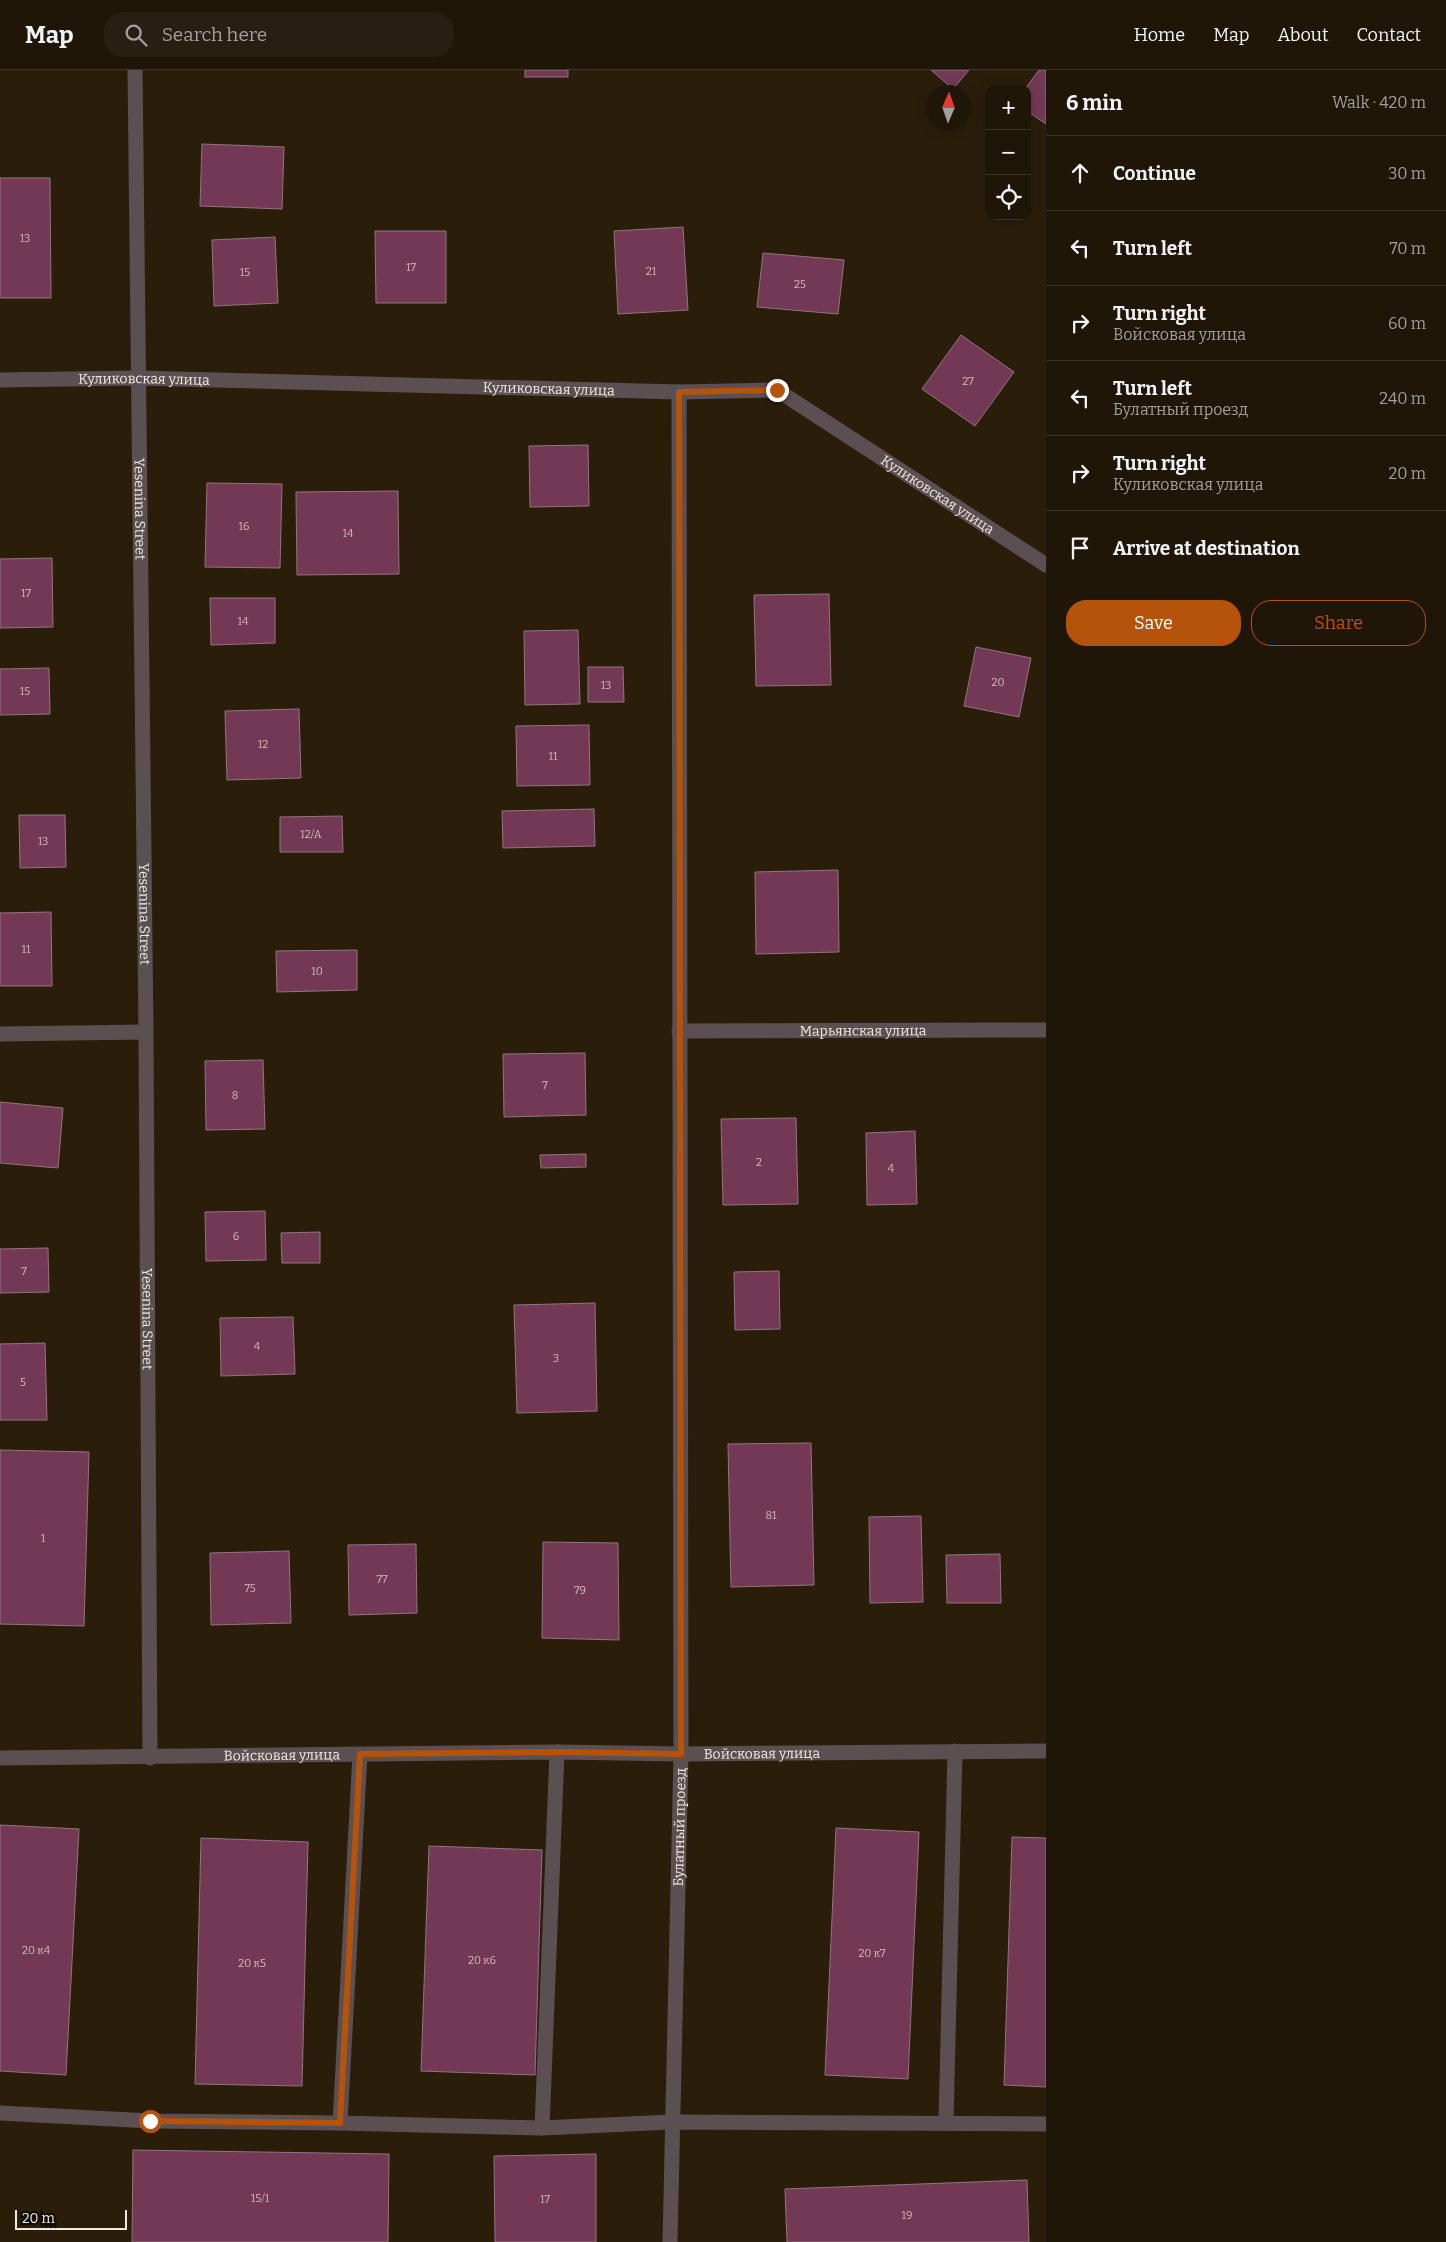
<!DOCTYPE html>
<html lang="en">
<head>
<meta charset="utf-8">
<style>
	:root { --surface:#201608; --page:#281f12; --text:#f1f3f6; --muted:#a29f9c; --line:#3d3529; --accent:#b45309 }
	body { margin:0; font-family:Bitter,serif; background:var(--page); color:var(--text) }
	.controls { position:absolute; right:15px; top:15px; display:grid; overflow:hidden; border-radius:10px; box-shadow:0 2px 12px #0003 }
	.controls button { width:45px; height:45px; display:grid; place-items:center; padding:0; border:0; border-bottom:1px solid var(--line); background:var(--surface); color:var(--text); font:25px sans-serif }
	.compass { position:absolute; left:926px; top:15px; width:45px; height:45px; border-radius:50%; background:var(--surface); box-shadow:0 2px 12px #0003; rotate:2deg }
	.scale { position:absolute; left:15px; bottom:12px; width:112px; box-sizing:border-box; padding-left:5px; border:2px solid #f1e9de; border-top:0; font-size:14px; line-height:18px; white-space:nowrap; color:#f1e9de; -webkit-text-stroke:4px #0e0903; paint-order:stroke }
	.stop { position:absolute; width:15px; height:15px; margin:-11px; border:4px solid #b45309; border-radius:50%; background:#fff }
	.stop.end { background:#b45309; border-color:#fff; box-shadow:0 1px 5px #0008 }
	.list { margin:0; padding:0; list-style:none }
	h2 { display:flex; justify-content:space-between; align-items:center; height:65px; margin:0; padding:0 20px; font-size:21px }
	h2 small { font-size:16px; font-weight:400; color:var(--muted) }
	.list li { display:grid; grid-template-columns:32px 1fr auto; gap:15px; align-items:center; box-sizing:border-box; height:75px; padding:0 20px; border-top:1px solid var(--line) }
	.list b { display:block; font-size:19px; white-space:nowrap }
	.list p { margin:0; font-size:16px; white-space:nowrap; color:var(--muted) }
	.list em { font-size:16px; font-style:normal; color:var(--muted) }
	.actions { display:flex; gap:10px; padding:15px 20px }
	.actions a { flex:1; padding:11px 0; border:1px solid var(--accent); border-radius:20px; text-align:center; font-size:18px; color:var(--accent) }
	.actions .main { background:var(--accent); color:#fff }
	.icon { flex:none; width:28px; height:28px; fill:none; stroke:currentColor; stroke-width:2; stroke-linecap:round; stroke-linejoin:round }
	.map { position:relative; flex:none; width:1046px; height:2172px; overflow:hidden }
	header { display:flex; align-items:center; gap:30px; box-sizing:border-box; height:70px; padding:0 25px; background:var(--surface); border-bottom:1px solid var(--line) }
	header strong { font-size:24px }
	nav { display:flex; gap:28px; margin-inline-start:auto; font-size:18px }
	.search { width:350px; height:45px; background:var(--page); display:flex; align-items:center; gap:12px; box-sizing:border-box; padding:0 18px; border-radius:20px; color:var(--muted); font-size:19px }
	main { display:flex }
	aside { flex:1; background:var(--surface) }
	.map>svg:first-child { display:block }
</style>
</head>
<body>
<header>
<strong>Map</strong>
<div class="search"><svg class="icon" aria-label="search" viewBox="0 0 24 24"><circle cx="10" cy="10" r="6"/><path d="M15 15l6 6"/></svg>Search here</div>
<nav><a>Home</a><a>Map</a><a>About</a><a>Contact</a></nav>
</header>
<main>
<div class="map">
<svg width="1046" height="2172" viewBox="0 0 1046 2172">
	<rect width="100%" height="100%" fill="#2a1e0b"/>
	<!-- building -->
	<g fill="#733854" stroke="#907681">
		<rect x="525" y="0" width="43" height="7"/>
		<polygon points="931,0 969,0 953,19"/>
		<polygon points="1039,0 1046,0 1046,54 1027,41 1027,19 1025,19"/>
		<polygon points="202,74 284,77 282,139 200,136"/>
		<polygon points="0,108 50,108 51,228 0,228"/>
		<polygon points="683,157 688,240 618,244 614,161"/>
		<polygon points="375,161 446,161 446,233 376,233"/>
		<polygon points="275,167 278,233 214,236 212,170"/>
		<polygon points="763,183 844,190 838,244 757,237"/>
		<polygon points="961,265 1014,302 975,356 922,319"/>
		<polygon points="588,375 589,436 530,437 529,376"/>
		<polygon points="207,413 282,414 280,498 205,497"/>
		<polygon points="398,421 399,504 297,505 296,422"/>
		<polygon points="52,488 53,557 0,558 0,489"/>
		<polygon points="829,524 831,615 756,616 754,525"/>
		<polygon points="210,528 275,528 275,573 211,575"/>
		<polygon points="578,560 580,634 525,635 524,561"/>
		<polygon points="976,577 1031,588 1019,647 964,636"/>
		<polygon points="588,597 623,597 624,632 588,632"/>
		<polygon points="49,598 50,644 0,645 0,599"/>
		<polygon points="299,639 301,708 227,710 225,641"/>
		<polygon points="589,655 590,715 517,716 516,656"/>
		<polygon points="594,739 595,776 503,778 502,741"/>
		<polygon points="19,745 65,745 66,797 20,798"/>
		<polygon points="342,746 343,782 280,782 280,747"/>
		<polygon points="838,800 839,882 756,884 755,802"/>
		<polygon points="51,842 52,916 0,916 0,843"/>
		<polygon points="357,880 357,920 277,922 276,881"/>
		<polygon points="585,983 586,1045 504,1047 503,984"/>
		<polygon points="263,990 265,1059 206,1060 205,991"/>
		<polygon points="0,1032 63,1038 58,1098 0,1093"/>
		<polygon points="796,1048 798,1134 723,1135 721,1049"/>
		<polygon points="915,1061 917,1134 867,1135 866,1063"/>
		<polygon points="586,1084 586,1097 541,1098 540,1085"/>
		<polygon points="265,1141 266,1190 206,1191 205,1142"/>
		<polygon points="320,1162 320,1193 282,1193 281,1163"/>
		<polygon points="48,1178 49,1222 0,1223 0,1179"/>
		<polygon points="779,1201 780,1259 735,1260 734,1202"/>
		<polygon points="595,1233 597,1341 517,1343 514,1235"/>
		<polygon points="293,1247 295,1304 221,1306 220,1248"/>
		<polygon points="45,1273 47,1350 0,1350 0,1274"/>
		<polygon points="811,1373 814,1515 731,1517 728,1374"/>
		<polygon points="0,1380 89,1382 84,1556 0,1554"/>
		<polygon points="921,1446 923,1532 870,1533 869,1447"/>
		<polygon points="543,1472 618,1473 619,1570 542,1568"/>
		<polygon points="416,1474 417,1543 349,1545 348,1475"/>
		<polygon points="289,1481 291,1553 211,1555 210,1483"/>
		<polygon points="1000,1484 1001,1533 947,1533 946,1485"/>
		<polygon points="0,1755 79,1759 66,2005 0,2001"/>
		<polygon points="836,1758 919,1762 908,2009 825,2005"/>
		<polygon points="1012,1767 1046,1768 1046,2017 1004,2015"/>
		<polygon points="201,1768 308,1772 302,2016 195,2014"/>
		<polygon points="429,1776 542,1780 535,2005 421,2001"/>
		<polygon points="133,2080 389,2084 388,2172 132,2172"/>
		<polygon points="596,2084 596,2172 495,2172 494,2086"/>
		<polygon points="1027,2110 1029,2172 787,2172 785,2119"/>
	</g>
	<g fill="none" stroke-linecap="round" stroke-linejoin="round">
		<!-- service -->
		<g stroke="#5b4f52" stroke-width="15">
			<polyline points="360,1684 340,2053 542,2058 671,2052 1046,2054"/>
			<polyline points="0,2043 150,2051 340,2053"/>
			<polyline points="946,2052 955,1681"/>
			<polyline points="542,2058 557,1682"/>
		</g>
		<!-- minor -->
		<g stroke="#5b4f52" stroke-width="15">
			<path id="s1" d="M135 0 146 962 150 1688"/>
			<path id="s2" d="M0 310 137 308 679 322 777 320 1046 495"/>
			<path id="s3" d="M679 961 1046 960"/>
			<polyline points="0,964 146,962"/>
			<path id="s4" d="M0 1688 557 1682 681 1684 1046 1681"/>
			<path id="s5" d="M670 2172 681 1684 679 322"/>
		</g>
	</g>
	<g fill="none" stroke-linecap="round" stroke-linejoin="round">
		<!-- route -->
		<polyline stroke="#b45309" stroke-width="6" points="150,2051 340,2053 360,1684 557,1682 681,1684 679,322 777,320"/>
	</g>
	<g text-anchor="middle" stroke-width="4" stroke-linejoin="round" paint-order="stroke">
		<!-- number labels -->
		<g font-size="11" fill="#d2bdbc">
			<text x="25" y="172">13</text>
			<text x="411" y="201">17</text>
			<text x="651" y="205">21</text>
			<text x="245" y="206">15</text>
			<text x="800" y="218">25</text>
			<text x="968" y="315">27</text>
			<text x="244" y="460">16</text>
			<text x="348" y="467">14</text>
			<text x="26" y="527">17</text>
			<text x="243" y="555">14</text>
			<text x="998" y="616">20</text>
			<text x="606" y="619">13</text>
			<text x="25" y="625">15</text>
			<text x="263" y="678">12</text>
			<text x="553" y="690">11</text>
			<text x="311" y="768">12/А</text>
			<text x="43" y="775">13</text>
			<text x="26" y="883">11</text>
			<text x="317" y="905">10</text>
			<text x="545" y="1019">7</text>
			<text x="235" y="1029">8</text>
			<text x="759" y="1096">2</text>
			<text x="891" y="1102">4</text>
			<text x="236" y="1170">6</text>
			<text x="24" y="1205">7</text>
			<text x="257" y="1280">4</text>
			<text x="556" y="1292">3</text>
			<text x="23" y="1316">5</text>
			<text x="771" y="1449">81</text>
			<text x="43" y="1472">1</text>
			<text x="382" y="1513">77</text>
			<text x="250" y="1522">75</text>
			<text x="580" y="1524">79</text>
			<text x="36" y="1884">20 к4</text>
			<text x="872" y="1887">20 к7</text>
			<text x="482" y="1894">20 к6</text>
			<text x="252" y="1897">20 к5</text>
			<text x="260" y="2132">15/1</text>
			<text x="545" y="2133">17</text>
			<text x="907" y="2149">19</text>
		</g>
		<!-- street labels -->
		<g font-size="14" fill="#f1e9de" stroke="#0e0903">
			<text dy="5" stroke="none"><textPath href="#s2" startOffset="144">Куликовская улица</textPath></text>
			<text dy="5" stroke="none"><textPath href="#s2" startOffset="549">Куликовская улица</textPath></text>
			<text dy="5" stroke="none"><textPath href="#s2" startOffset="969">Куликовская улица</textPath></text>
			<text dy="5" stroke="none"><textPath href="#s1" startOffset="439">Yesenina Street</textPath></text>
			<text dy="5" stroke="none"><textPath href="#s1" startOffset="844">Yesenina Street</textPath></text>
			<text dy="5" stroke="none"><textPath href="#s3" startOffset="184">Марьянская улица</textPath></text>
			<text dy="5" stroke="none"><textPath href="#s1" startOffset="1249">Yesenina Street</textPath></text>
			<text dy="5" stroke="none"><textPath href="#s4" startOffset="762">Войсковая улица</textPath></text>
			<text dy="5" stroke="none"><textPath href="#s4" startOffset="282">Войсковая улица</textPath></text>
			<text dy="5" stroke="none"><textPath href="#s5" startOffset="415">Булатный проезд</textPath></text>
		</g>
	</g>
</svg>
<div class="controls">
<button>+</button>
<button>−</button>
<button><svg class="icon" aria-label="locate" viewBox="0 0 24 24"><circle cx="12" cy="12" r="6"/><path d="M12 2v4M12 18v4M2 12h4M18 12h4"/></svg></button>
</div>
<svg class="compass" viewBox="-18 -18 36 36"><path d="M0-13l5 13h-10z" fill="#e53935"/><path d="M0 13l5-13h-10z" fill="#a29f9c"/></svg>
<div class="scale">20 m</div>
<div class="stop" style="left:150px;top:2051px"></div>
<div class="stop end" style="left:777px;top:320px"></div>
</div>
<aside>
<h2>6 min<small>Walk · 420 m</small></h2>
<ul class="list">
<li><svg class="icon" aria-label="ahead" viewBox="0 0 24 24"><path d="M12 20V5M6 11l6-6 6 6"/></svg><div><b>Continue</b></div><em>30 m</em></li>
<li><svg class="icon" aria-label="left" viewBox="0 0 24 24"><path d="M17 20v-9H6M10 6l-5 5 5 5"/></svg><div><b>Turn left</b></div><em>70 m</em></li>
<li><svg class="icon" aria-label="right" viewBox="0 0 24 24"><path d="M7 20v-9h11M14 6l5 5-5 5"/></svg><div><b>Turn right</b><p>Войсковая улица</p></div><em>60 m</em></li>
<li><svg class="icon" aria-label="left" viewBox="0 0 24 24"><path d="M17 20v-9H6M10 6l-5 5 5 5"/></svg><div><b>Turn left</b><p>Булатный проезд</p></div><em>240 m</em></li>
<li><svg class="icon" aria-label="right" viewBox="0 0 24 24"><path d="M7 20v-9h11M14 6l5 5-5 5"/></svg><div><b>Turn right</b><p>Куликовская улица</p></div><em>20 m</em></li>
<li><svg class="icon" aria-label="arrive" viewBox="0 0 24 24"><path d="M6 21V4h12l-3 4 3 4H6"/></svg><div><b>Arrive at destination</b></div></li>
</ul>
<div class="actions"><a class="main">Save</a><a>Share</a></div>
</aside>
</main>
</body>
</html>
